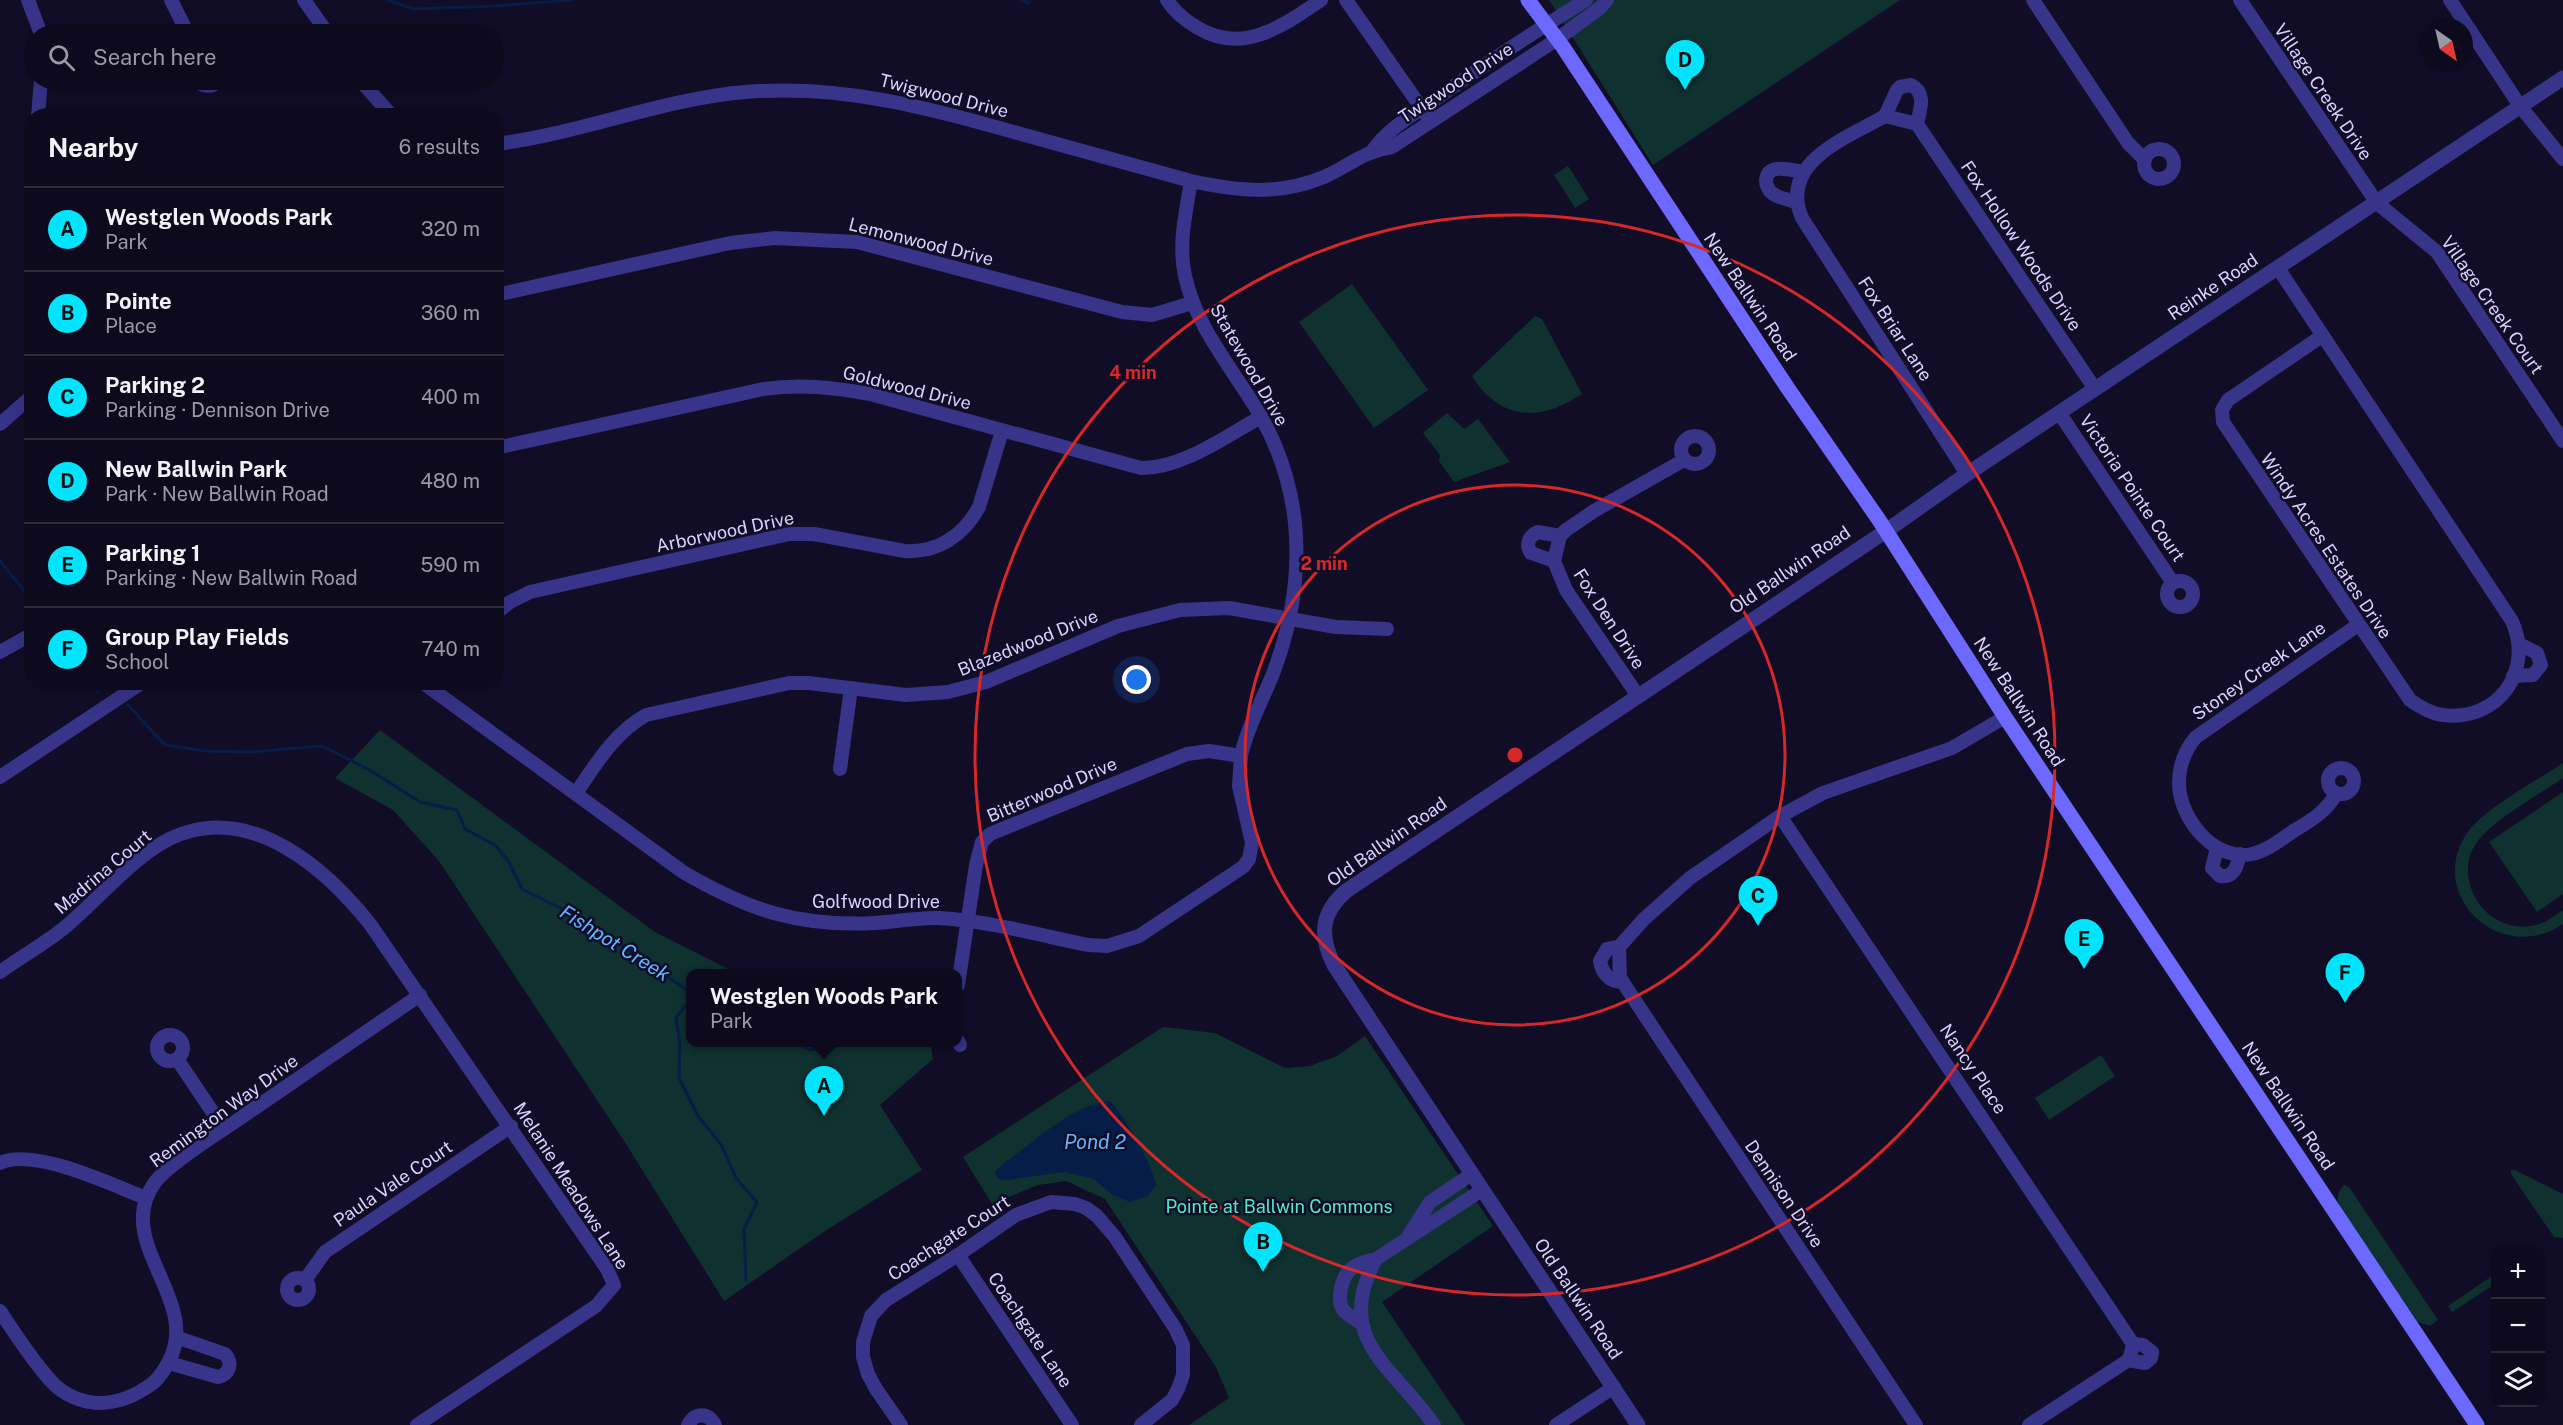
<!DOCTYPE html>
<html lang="en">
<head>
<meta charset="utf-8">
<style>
	:root { --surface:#0d0a1d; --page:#1b182a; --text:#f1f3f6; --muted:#9a9aa4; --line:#2d2b3b; --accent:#00e4fd }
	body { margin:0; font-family:"Public Sans",sans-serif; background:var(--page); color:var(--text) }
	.controls { position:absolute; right:18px; bottom:18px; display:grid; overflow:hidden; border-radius:12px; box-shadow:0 6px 24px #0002 }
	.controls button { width:54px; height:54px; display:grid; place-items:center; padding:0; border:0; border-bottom:2px solid var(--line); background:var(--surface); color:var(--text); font:30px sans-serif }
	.compass { position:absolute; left:2419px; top:18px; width:54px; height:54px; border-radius:50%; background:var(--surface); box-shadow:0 6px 24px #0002; rotate:146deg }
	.you { position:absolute; left:1137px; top:680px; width:21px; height:21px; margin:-15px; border:4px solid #fff; border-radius:50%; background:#1a73e8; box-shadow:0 0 0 9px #1a73e833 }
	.badge { display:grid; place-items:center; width:39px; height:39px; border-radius:50%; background:var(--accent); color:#111; font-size:20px; font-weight:700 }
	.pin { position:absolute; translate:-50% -50px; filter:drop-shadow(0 2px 3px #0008) }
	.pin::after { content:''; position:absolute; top:32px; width:21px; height:18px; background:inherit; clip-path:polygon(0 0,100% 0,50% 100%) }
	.popup { position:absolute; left:686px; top:969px; width:276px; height:78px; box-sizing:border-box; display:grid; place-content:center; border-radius:12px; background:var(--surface); filter:drop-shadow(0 2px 4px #0005); font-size:20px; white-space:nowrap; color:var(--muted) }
	.popup b { font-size:22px; color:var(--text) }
	.popup::after { content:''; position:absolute; left:50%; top:100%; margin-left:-12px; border:12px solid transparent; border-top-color:var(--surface) }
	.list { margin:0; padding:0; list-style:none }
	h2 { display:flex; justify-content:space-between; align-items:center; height:78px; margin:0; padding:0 24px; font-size:26px }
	h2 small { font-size:20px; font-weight:400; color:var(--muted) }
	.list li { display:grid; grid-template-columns:39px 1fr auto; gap:18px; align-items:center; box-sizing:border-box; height:84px; padding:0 24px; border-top:2px solid var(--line) }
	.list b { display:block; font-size:22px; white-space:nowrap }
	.list p { margin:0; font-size:20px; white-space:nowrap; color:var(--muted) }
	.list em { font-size:20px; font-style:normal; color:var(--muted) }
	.icon { flex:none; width:33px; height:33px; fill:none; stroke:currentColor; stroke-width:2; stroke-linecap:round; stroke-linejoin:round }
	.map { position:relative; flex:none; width:2563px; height:1425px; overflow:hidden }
	.search { position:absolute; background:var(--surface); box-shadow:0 6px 24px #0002; left:24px; top:24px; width:480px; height:66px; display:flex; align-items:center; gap:15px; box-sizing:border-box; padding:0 21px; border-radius:33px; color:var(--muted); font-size:22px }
	.panel { position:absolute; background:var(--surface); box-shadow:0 6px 24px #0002; left:24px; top:108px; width:480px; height:582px; border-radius:24px }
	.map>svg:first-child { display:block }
</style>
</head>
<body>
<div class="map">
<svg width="2563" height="1425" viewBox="0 0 2563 1425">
	<rect width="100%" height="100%" fill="#110d27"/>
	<!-- green -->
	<g fill="#0f3130">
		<polygon points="1549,0 1900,0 1653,165"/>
		<polygon points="1568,166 1589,199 1575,208 1554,175"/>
		<polygon points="1352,284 1428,390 1374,428 1299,322"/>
		<path d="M1535 316 1542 319 1582 394C1541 422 1500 421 1472 376Z"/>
		<polygon points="1447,413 1464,429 1478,419 1510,462 1454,482 1439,461 1440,455 1423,433"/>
		<polygon points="380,730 655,932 736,973 690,974 690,1042 930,1043 933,1059 880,1105 922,1170 822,1233 724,1301 626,1144 439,861 393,810 335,778"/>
		<path d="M2563 763V778C2540 794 2493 820 2477 842 2451 879 2485 933 2530 926 2543 925 2553 917 2563 910V924C2501 966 2425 896 2467 833 2481 811 2539 779 2563 763Z"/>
		<polygon points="2563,792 2563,894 2537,912 2489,842"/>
		<polygon points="1163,1027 1215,1033 1285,1068 1310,1066 1337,1056 1365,1036 1493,1226 1382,1302 1465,1425 1189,1425 1229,1398 1216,1367 1105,1199 1066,1181 1038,1185 992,1204 963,1157"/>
		<polygon points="2101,1055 2115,1076 2049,1120 2035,1098"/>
		<polygon points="2511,1170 2515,1170 2563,1194 2563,1238 2554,1237 2511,1174"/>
		<path d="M2344 1185 2349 1187 2438 1320 2430 1326 2418 1322 2340 1208C2336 1198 2337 1193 2344 1185Z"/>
		<polygon points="2495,1274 2495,1284 2452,1312 2448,1306"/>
	</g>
	<!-- water -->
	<path fill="#061d47" d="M1110 1101C1128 1122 1149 1158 1156 1184L1148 1196 1130 1202 1113 1195 1094 1179 1064 1172 1008 1180 998 1179 995 1172 1003 1164C1033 1143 1073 1104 1110 1101Z"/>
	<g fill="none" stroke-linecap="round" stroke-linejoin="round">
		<!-- stream -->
		<g stroke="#061d47" stroke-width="3">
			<polyline points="388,0 413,9 497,6 571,0"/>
			<polyline points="1022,0 1028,3"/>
			<polyline points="0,561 32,600"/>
			<polyline points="87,682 98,692"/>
			<polyline points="128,705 165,745 205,751 250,752 322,746 368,769 420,802 457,810 465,829 495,845 509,862 522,889 588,922 690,992"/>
			<polyline points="690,1001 676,1017 680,1045 679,1078 698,1116 722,1146 736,1178 757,1202 744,1229 746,1280"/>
			<polyline points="795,1042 810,1050 842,1042"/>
		</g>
		<!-- minor -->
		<g stroke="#373489" stroke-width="14">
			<polyline points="28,0 41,34"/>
			<polyline points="171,0 188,34"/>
			<polyline points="304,0 328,34"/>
			<path d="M1167 0C1174 11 1186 21 1198 28 1243 55 1283 26 1321 0"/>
			<polyline points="1346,0 1427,116"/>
			<polyline points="2033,0 2128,143 2145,160"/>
			<polyline points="2240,0 2377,203 2437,252 2563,441"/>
			<polyline points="2450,0 2520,106 2563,159"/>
			<path d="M196 80C203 88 213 88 219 80"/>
			<polyline points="360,80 392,116"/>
			<polyline points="38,116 41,80"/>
			<path d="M1885 116C1847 138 1778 162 1802 218L1967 474"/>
			<polyline points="1885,116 1917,124 2095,389"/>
			<path d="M1885 116 1897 90 1900 87 1911 85C1927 93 1920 110 1917 124"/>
			<path d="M496 144C579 134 662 99 745 92 843 84 928 108 1021 134 1078 150 1135 165 1191 181 1238 191 1278 196 1324 177 1349 166 1364 151 1392 147L1556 40 1600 8 1607 0"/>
			<circle cx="2159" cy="164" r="15"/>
			<path d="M1373 150C1388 129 1412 115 1433 101 1483 65 1534 32 1586 0"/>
			<path d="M1795 202C1788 199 1778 198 1772 193 1769 191 1766 185 1766 181 1767 162 1791 170 1803 172"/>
			<path d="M2278 268 2512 621C2534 670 2499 722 2443 715 2431 714 2420 707 2410 700L2223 422 2222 410 2228 400 2322 336"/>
			<polyline points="496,295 730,243 775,238 857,242 1122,312 1152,315 1192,303"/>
			<polyline points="2060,414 2173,583"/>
			<polyline points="0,424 32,396"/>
			<circle cx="1695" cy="450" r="14"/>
			<path d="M496 448 763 389C802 384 831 387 870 394L1141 468C1181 469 1226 436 1261 417"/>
			<path d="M1554 561 1531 553C1525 544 1529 536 1538 532L1560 536"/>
			<circle cx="2180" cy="594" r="13"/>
			<path d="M496 613 510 602 530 592 789 534H814L905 551C938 553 964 535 979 507L1002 431"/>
			<polyline points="0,652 32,634"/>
			<polyline points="2513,676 2533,675 2541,665 2537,653 2519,644"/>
			<path d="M422 682 683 872C748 910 798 927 875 923 896 922 918 917 939 918 989 921 1039 935 1088 945L1107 946 1139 936 1243 867 1249 859 1252 843 1239 786 1241 756C1247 727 1263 700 1274 671 1291 625 1300 573 1295 523 1291 486 1279 448 1260 415 1234 370 1196 328 1185 276 1178 244 1186 212 1191 181"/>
			<polyline points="1638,696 1566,590 1554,561 1560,536 1566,530 1594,511 1684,460"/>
			<circle cx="2341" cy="781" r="13"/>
			<polyline points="840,769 851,688"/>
			<polyline points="0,777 143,682"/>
			<path d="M576 793C596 764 614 733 646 715L789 683H809L906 695 948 692 986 682 1118 626 1180 610 1229 608 1336 627 1387 629"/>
			<path d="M2336 794C2326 812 2310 821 2292 832 2280 840 2267 851 2252 854 2215 862 2179 819 2179 783 2179 765 2185 750 2196 737L2358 625"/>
			<polyline points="1780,816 2133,1344 2130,1357 2127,1361 2029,1425"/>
			<path d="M2217 848 2212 868 2220 876C2235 878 2237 866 2240 854"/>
			<path d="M1619 947 1607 949 1600 961C1602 973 1609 982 1623 982"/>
			<path d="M0 972C21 957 44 944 64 928 98 900 140 848 181 834 256 807 327 870 370 924L607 1269 614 1285 596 1306 417 1425"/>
			<polyline points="958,985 976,865 982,842 990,834 1187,754 1209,751 1241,756"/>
			<circle cx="170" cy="1048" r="13"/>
			<polyline points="958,1041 960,1045"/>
			<polyline points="177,1059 224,1129"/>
			<path d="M0 1163C34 1147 112 1185 146 1198"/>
			<polyline points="1409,1235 1430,1202 1472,1174"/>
			<polyline points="958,1255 1072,1425"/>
			<circle cx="298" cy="1289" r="11"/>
			<polyline points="305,1280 325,1252 511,1126"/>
			<path d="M0 1311C16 1335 31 1359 51 1381 62 1394 82 1403 99 1403 119 1403 137 1395 153 1383 160 1377 165 1369 169 1361 202 1299 110 1241 156 1181 170 1163 215 1135 236 1121 297 1079 359 1037 420 995"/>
			<path d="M1361 1323C1355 1319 1349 1316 1344 1311 1336 1302 1341 1278 1350 1270 1357 1263 1367 1261 1376 1259"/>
			<polyline points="2128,1360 2145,1363 2151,1358 2152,1352 2143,1345 2133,1344"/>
			<path d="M169 1363 218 1377C230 1374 233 1363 225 1354L176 1337"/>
			<path d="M688 1425C695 1412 708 1412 715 1425"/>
			<polyline points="901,1425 876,1389 868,1374 863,1357 863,1342 871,1316 886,1300 958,1255 1016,1215 1051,1202 1075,1204 1086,1208 1097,1216 1115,1237 1175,1328 1183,1345 1183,1375 1178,1389 1172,1400 1141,1425"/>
			<path d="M1434 1425C1394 1367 1332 1339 1376 1259L1482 1190"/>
			<polyline points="1556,1425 1614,1387"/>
			<polyline points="1916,1425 1620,978 1619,947 1644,919 1690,878 1780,816 1823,793 1952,748 2005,717"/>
		</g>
		<!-- tertiary -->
		<path stroke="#373489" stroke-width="15" d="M1638 1425 1334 965C1319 935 1321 913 1346 891L1886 531 1967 474 2563 78"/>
		<!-- secondary -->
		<polyline stroke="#6d69ff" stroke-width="15" points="1528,0 1563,47 1787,387 1879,520 2005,717 2477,1425"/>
	</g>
	<!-- distance rings -->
	<g fill="none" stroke="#d62828" stroke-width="3">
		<circle cx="1515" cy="755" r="270"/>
		<circle cx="1515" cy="755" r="540"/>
	</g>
	<g text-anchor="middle" stroke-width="5" stroke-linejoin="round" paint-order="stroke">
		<!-- street labels -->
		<g font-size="18" fill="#d8d2ff" stroke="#110d27">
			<text transform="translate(1456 83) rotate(-33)" y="6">Twigwood Drive</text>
			<text transform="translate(2323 92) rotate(56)" y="6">Village Creek Drive</text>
			<text transform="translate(944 96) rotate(14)" y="6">Twigwood Drive</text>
			<text transform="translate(921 242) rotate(14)" y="6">Lemonwood Drive</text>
			<text transform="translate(2021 246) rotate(56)" y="6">Fox Hollow Woods Drive</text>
			<text transform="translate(2213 287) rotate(-34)" y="6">Reinke Road</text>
			<text transform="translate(1750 297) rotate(56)" y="6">New Ballwin Road</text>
			<text transform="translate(2492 305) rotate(55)" y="6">Village Creek Court</text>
			<text transform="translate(1895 329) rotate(57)" y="6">Fox Briar Lane</text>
			<text transform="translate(1249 365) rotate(60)" y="6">Statewood Drive</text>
			<text transform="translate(907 388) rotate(14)" y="6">Goldwood Drive</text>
			<text transform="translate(2132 488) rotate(56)" y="6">Victoria Pointe Court</text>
			<text transform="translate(725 532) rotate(-12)" y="6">Arborwood Drive</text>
			<text transform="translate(2326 546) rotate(56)" y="6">Windy Acres Estates Drive</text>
			<text transform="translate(1790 570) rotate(-34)" y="6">Old Ballwin Road</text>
			<text transform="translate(1609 619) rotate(57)" y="6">Fox Den Drive</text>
			<text transform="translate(1028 643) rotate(-22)" y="6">Blazedwood Drive</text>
			<text transform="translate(2259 671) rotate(-35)" y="6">Stoney Creek Lane</text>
			<text transform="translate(2019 702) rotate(57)" y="6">New Ballwin Road</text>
			<text transform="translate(1052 790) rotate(-23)" y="6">Bitterwood Drive</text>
			<text transform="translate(1387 842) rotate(-35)" y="6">Old Ballwin Road</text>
			<text transform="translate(103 872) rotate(-40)" y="6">Madrina Court</text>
			<text x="876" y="908">Golfwood Drive</text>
			<text transform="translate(1973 1069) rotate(56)" y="6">Nancy Place</text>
			<text transform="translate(2288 1106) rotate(56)" y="6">New Ballwin Road</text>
			<text transform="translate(224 1111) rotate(-36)" y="6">Remington Way Drive</text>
			<text transform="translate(393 1184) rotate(-34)" y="6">Paula Vale Court</text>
			<text transform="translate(571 1186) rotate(57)" y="6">Melanie Meadows Lane</text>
			<text transform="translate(1784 1194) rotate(56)" y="6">Dennison Drive</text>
			<text transform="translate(949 1238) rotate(-33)" y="6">Coachgate Court</text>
			<text transform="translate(1578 1299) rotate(56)" y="6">Old Ballwin Road</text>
			<text transform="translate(1030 1330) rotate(56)" y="6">Coachgate Lane</text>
		</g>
		<!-- park labels -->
		<g font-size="18" fill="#54e9c4" stroke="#110d27">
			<text x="1279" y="1213">Pointe at Ballwin Commons</text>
		</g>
		<!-- water labels -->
		<g font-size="20" font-style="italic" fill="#60b5ff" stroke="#110d27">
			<text transform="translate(615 943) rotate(32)" y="7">Fishpot Creek</text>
			<text x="1095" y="1149">Pond 2</text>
		</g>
	</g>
	<circle cx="1515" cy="755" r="9" fill="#d62828" stroke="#110d27" stroke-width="3"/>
	<g font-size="18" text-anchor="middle" font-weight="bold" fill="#d62828" stroke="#110d27" stroke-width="5" stroke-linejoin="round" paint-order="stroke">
		<text x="1133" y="379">4 min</text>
		<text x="1324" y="570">2 min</text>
	</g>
</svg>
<div class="controls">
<button>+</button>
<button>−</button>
<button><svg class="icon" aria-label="layers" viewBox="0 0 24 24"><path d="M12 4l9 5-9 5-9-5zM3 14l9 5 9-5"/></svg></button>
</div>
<svg class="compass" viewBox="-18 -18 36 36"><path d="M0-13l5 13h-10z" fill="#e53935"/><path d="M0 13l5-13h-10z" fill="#9a9aa4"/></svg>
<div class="you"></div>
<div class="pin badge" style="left:824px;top:1116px">A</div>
<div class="popup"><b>Westglen Woods Park</b>Park</div>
<div class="pin badge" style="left:1263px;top:1272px">B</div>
<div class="pin badge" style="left:1758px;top:926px">C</div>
<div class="pin badge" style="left:1685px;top:90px">D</div>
<div class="pin badge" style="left:2084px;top:969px">E</div>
<div class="pin badge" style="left:2345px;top:1003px">F</div>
<div class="search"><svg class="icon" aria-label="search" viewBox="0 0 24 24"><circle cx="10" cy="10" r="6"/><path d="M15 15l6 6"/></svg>Search here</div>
<section class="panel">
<h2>Nearby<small>6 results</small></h2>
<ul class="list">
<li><span class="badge">A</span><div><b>Westglen Woods Park</b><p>Park</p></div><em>320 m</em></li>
<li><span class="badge">B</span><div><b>Pointe</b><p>Place</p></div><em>360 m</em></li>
<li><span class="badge">C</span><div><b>Parking 2</b><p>Parking · Dennison Drive</p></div><em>400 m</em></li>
<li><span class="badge">D</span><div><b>New Ballwin Park</b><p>Park · New Ballwin Road</p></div><em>480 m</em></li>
<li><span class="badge">E</span><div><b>Parking 1</b><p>Parking · New Ballwin Road</p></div><em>590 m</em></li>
<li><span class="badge">F</span><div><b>Group Play Fields</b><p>School</p></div><em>740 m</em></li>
</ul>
</section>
</div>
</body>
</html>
